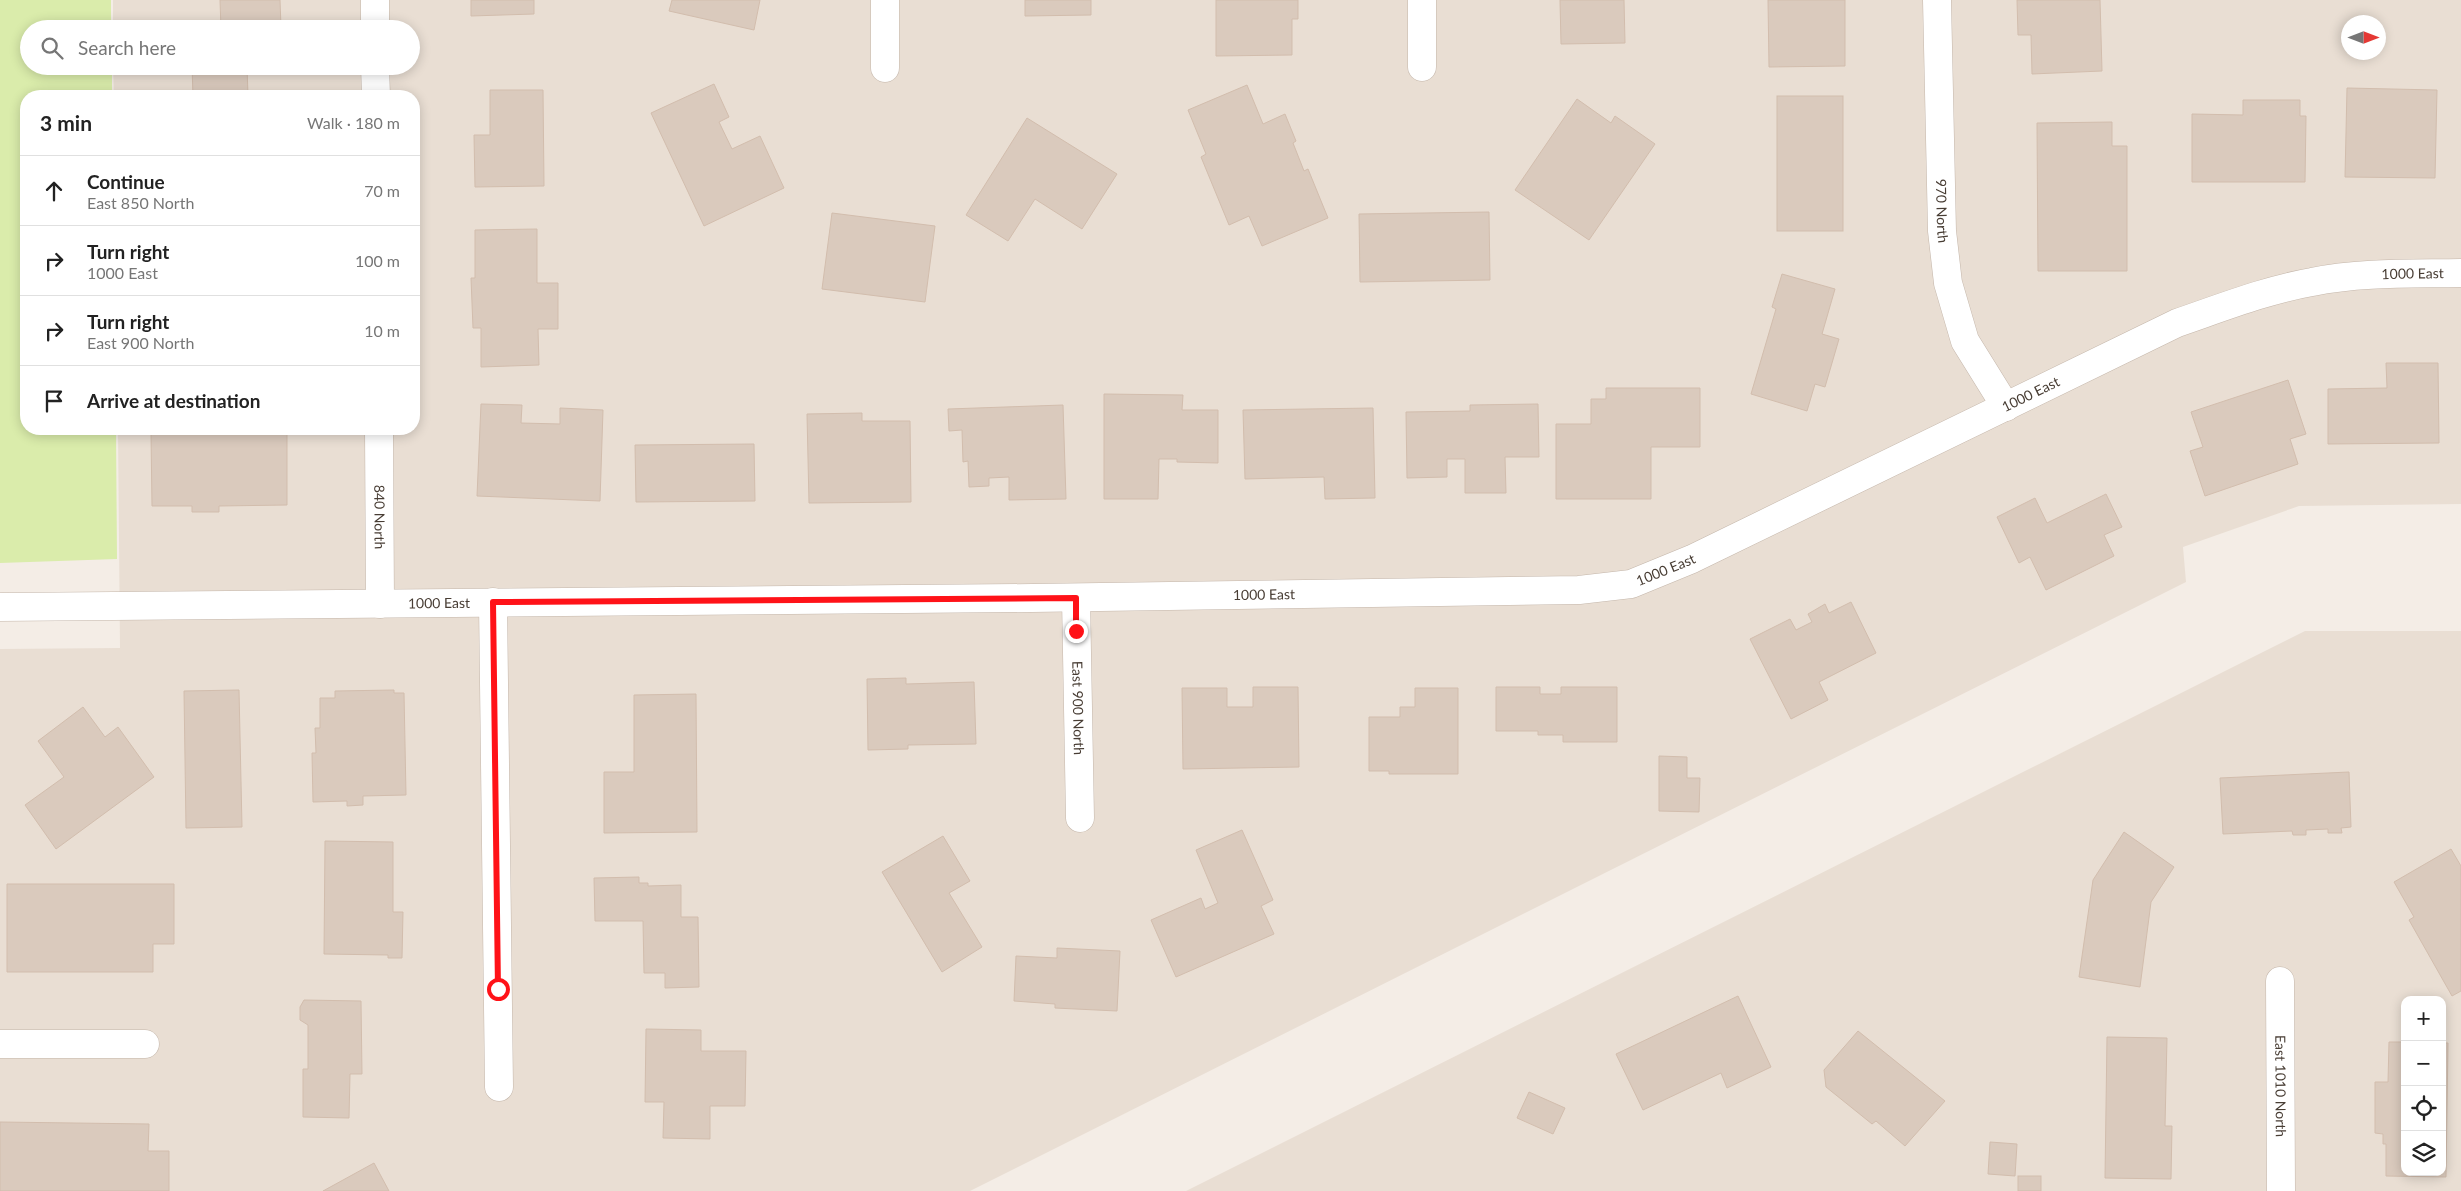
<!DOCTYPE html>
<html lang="en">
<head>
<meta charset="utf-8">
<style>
	:root { --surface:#fff; --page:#f6f6f6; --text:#222; --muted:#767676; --line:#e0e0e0 }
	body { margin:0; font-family:Lato,sans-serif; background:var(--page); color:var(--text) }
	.controls { position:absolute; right:15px; bottom:15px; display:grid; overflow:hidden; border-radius:10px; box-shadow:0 2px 12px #0003 }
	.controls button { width:45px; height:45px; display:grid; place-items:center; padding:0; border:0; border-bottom:1px solid var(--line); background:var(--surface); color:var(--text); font:25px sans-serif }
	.compass { position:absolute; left:2341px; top:15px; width:45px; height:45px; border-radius:50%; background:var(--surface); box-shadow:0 2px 12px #0003; rotate:90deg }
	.stop { position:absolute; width:15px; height:15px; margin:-11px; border:4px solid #ff1218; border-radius:50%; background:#fff }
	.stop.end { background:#ff1218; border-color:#fff; box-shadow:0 1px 5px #0008 }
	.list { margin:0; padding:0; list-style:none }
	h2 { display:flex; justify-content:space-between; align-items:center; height:65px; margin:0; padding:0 20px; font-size:21px }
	h2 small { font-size:16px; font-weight:400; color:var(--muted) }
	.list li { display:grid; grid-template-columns:32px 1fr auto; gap:15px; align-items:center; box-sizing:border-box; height:70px; padding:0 20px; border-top:1px solid var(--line) }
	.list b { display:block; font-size:19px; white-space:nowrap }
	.list p { margin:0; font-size:16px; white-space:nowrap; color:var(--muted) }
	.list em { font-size:16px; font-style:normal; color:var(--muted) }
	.icon { flex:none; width:28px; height:28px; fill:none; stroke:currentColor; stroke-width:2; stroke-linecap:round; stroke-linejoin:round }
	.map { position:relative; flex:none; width:2461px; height:1191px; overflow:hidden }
	.search { position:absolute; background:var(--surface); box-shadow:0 2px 12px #0003; left:20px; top:20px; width:400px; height:55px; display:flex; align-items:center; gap:12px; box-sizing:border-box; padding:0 18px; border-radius:28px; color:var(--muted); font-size:19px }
	.panel { position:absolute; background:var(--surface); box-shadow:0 2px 12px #0003; left:20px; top:90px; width:400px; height:345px; border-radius:20px }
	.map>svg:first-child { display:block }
</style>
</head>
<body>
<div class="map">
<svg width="2461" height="1191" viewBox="0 0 2461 1191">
	<rect width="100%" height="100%" fill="#f4ede6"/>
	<!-- residential -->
	<g fill="#e9ded3" fill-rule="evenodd">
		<path d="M113 0H2461V504L2299 506 2183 547 2186 582 970 1191H0V649L120 648 118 429H414V96H114L113 66H411V29H113ZM2348 22H2378V52H2348Z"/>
		<path d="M2305 631H2461V1191H1186ZM2405 1000H2442V1172H2405Z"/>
	</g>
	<!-- green -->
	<polygon fill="#daecab" points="0,0 111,0 111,29 29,29 29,66 112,66 112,96 26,96 26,429 116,429 117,559 0,563"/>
	<!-- building -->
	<g fill="#dacabd" stroke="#d2bdad">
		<polygon points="220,0 280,0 281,27 221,29"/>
		<polygon points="471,0 534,0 534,14 471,16"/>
		<polygon points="672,0 760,0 754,30 669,11"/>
		<polygon points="1025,0 1091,0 1091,15 1025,16"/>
		<polygon points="1216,0 1298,0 1298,19 1292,19 1292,55 1216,56"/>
		<polygon points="1560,0 1624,0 1625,43 1561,44"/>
		<polygon points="1768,0 1845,0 1845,66 1769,67"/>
		<polygon points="2017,0 2100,0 2102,71 2032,74 2031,35 2018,35"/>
		<polygon points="192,66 247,66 248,96 193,96"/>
		<polygon points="714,84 729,117 719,122 732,149 760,136 784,188 704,226 651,113"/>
		<polygon points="1247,85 1263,124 1285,114 1296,141 1293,143 1304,171 1308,169 1328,218 1262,246 1249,216 1229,225 1201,157 1206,154 1188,110"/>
		<polygon points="2347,88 2437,90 2435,178 2345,177"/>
		<polygon points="490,90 543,90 544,186 475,187 474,135 490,135"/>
		<rect x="1777" y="96" width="66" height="135"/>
		<polygon points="1577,99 1611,123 1615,116 1655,144 1589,240 1515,190"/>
		<polygon points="2243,100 2300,100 2300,116 2306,116 2305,182 2192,182 2192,114 2243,115"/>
		<polygon points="1027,118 1117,174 1082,229 1035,199 1008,241 966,215"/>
		<polygon points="2112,122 2112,146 2127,146 2127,271 2038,271 2037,123"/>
		<polygon points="1489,212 1490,280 1360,282 1359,214"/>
		<polygon points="832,213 935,226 925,302 822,289"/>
		<polygon points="537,229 537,283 558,283 558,329 538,329 539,365 481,367 481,328 473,328 471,278 475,278 475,230"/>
		<polygon points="1782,274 1835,289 1822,334 1839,339 1825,387 1815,384 1807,411 1751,394 1776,309 1772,307"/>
		<polygon points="2386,363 2438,363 2439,443 2328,444 2328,389 2387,388"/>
		<polygon points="2288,380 2306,434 2290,439 2298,464 2205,496 2190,451 2203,447 2191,412"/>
		<polygon points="1606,388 1700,388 1700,447 1651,447 1651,499 1556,499 1556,424 1591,424 1591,399 1606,399"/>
		<polygon points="1104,394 1183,395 1182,410 1218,410 1218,463 1177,462 1177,459 1159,459 1158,499 1104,499"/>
		<polygon points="481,404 522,405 521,423 560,424 560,408 603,410 600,501 477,496"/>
		<polygon points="1538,404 1539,457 1505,457 1506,493 1465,493 1465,459 1447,459 1447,477 1407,478 1406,412 1470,411 1470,405"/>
		<polygon points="1063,405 1066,499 1009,500 1009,477 989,478 989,486 969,487 968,461 963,462 962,430 949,431 948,409"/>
		<polygon points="1373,408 1375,498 1325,499 1324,477 1245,479 1243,410"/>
		<polygon points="862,413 862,421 910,421 911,502 809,503 807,414"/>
		<polygon points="287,433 287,505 219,506 219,512 192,512 192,506 152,506 151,434"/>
		<polygon points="754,444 755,501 636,502 635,445"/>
		<polygon points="2106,494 2122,527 2104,535 2114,556 2046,590 2030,557 2019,563 1997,517 2035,498 2047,523"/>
		<polygon points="1851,602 1876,653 1819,682 1828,700 1791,719 1750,639 1790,619 1796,630 1812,622 1808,614 1825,604 1829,613"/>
		<polygon points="906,678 906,684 974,682 976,744 908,745 908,749 868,750 867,679"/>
		<polygon points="1253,687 1298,687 1299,767 1183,769 1182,688 1227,688 1227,707 1253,707"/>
		<polygon points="1496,687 1540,687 1540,694 1561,694 1561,687 1617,687 1617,742 1563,742 1563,735 1538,735 1538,731 1496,731"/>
		<polygon points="1415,688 1458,688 1458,774 1389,774 1389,771 1369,771 1369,717 1400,717 1400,707 1415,707"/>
		<polygon points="239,690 242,827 186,828 184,691"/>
		<polygon points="394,690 394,693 404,693 406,795 363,796 363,805 347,806 347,801 313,802 312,753 316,753 315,728 320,728 320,698 335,698 335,691"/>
		<polygon points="696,694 697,832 604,833 604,772 634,772 634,695"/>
		<polygon points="83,707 105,737 118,727 154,777 56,849 25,805 64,777 38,741"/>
		<polygon points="1659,756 1687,757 1687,778 1700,778 1699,812 1659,811"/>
		<polygon points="2349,772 2351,827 2341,828 2342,833 2328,833 2328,829 2306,830 2306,835 2293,835 2292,831 2223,834 2220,778"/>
		<polygon points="1242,830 1273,900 1261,906 1274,934 1176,977 1151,920 1201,898 1205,909 1218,903 1196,850"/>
		<polygon points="2124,832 2174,867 2151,902 2140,987 2079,977 2093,880"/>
		<polygon points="943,836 970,881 949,893 982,947 942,972 882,872"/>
		<polygon points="325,841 393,842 393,912 403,912 402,958 388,958 388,955 324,954"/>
		<polygon points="2451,849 2461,866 2461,991 2452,996 2409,920 2414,917 2394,882"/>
		<polygon points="639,877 639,883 648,883 648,886 681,885 681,917 698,917 699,987 665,988 665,973 644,973 643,921 595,921 594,878"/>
		<polygon points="7,884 174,884 174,944 153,944 153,972 7,972"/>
		<polygon points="1057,948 1120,951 1117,1011 1055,1008 1055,1004 1014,1001 1016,956 1057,958"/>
		<polygon points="1738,996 1771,1067 1727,1088 1721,1073 1643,1110 1616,1054"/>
		<polygon points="304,1000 361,1001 362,1074 350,1074 349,1118 303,1117 303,1069 308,1069 308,1025 300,1020 300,1007"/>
		<polygon points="646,1029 701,1030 701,1051 746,1051 745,1106 710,1106 710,1139 663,1138 664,1102 645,1102"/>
		<polygon points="1858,1031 1945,1101 1905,1146 1876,1121 1872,1124 1826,1087 1824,1070"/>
		<polygon points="2107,1037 2167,1038 2165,1126 2172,1126 2171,1179 2105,1178"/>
		<polygon points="2389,1042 2405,1042 2405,1172 2442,1172 2442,1043 2448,1043 2446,1177 2386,1176 2386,1144 2383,1144 2383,1134 2375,1133 2375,1082 2388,1082"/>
		<polygon points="1529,1092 1565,1108 1553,1134 1517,1118"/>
		<polygon points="0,1122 149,1124 148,1151 169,1151 169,1191 0,1191"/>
		<polygon points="1990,1142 2017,1144 2015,1176 1988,1174"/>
		<polygon points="374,1163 389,1191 323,1191"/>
		<rect x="2018" y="1176" width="23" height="15"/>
	</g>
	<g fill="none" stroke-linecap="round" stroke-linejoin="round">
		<defs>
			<g id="minor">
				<polyline points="375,0 375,29"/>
				<polyline points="885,0 885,68"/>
				<polyline points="1422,0 1422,67"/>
				<path id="s1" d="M1937 0 1942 231 1948 283 1965 341 2006 407"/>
				<polyline points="375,66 376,96"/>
				<path id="s2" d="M379 429 380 604"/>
				<path id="s3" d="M1076 598 1080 818"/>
				<polyline points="493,602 499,1087"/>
				<path id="s4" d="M0 607 1032 598 1579 590 1631 584 1692 559 2177 323C2221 308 2266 290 2312 282 2361 272 2412 274 2461 273"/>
				<path id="s5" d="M2280 981 2281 1191"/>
				<polyline points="0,1044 145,1044"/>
			</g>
		</defs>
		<!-- minor casing -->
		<use href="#minor" stroke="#c4b6aa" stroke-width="29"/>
		<!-- minor -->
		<use href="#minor" stroke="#fff" stroke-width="28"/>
	</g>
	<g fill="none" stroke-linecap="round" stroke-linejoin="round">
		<!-- route -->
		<polyline stroke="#ff1218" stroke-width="6" points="498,989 493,602 1076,598 1076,631"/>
	</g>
	<g text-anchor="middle" stroke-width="4.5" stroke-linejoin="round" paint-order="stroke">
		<!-- street labels -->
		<g font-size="14" fill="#483d34" stroke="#fff">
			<text dy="5" stroke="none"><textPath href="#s1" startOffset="211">970 North</textPath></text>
			<text dy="5" stroke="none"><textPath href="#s4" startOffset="2479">1000 East</textPath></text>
			<text dy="5" stroke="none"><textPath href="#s4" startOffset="2074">1000 East</textPath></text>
			<text dy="5" stroke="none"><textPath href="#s2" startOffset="88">840 North</textPath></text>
			<text dy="5" stroke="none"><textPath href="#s4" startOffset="1669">1000 East</textPath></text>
			<text dy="5" stroke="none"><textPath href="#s4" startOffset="1264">1000 East</textPath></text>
			<text dy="5" stroke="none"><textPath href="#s4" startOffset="439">1000 East</textPath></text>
			<text dy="5" stroke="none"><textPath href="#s3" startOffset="110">East 900 North</textPath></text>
			<text dy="5" stroke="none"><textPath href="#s5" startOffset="105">East 1010 North</textPath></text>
		</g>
	</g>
</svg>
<div class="controls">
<button>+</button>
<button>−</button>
<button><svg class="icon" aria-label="locate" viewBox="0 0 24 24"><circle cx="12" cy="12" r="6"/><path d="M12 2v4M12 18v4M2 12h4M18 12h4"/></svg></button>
<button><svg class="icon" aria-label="layers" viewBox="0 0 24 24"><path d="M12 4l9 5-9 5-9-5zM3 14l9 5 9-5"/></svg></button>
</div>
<svg class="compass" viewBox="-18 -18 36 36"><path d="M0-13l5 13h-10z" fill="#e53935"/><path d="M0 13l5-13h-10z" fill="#767676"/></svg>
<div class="stop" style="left:498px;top:989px"></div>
<div class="stop end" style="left:1076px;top:631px"></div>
<div class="search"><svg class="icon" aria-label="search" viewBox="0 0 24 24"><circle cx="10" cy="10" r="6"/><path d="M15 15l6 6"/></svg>Search here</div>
<section class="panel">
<h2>3 min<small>Walk · 180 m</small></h2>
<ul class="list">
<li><svg class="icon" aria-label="ahead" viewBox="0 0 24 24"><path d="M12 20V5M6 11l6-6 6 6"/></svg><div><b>Continue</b><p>East 850 North</p></div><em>70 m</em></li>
<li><svg class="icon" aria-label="right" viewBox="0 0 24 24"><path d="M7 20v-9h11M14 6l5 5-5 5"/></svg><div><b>Turn right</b><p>1000 East</p></div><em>100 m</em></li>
<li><svg class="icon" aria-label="right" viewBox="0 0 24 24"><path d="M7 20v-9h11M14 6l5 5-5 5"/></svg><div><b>Turn right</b><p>East 900 North</p></div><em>10 m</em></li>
<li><svg class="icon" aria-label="arrive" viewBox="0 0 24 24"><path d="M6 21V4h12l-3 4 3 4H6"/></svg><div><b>Arrive at destination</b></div></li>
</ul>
</section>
</div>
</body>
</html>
